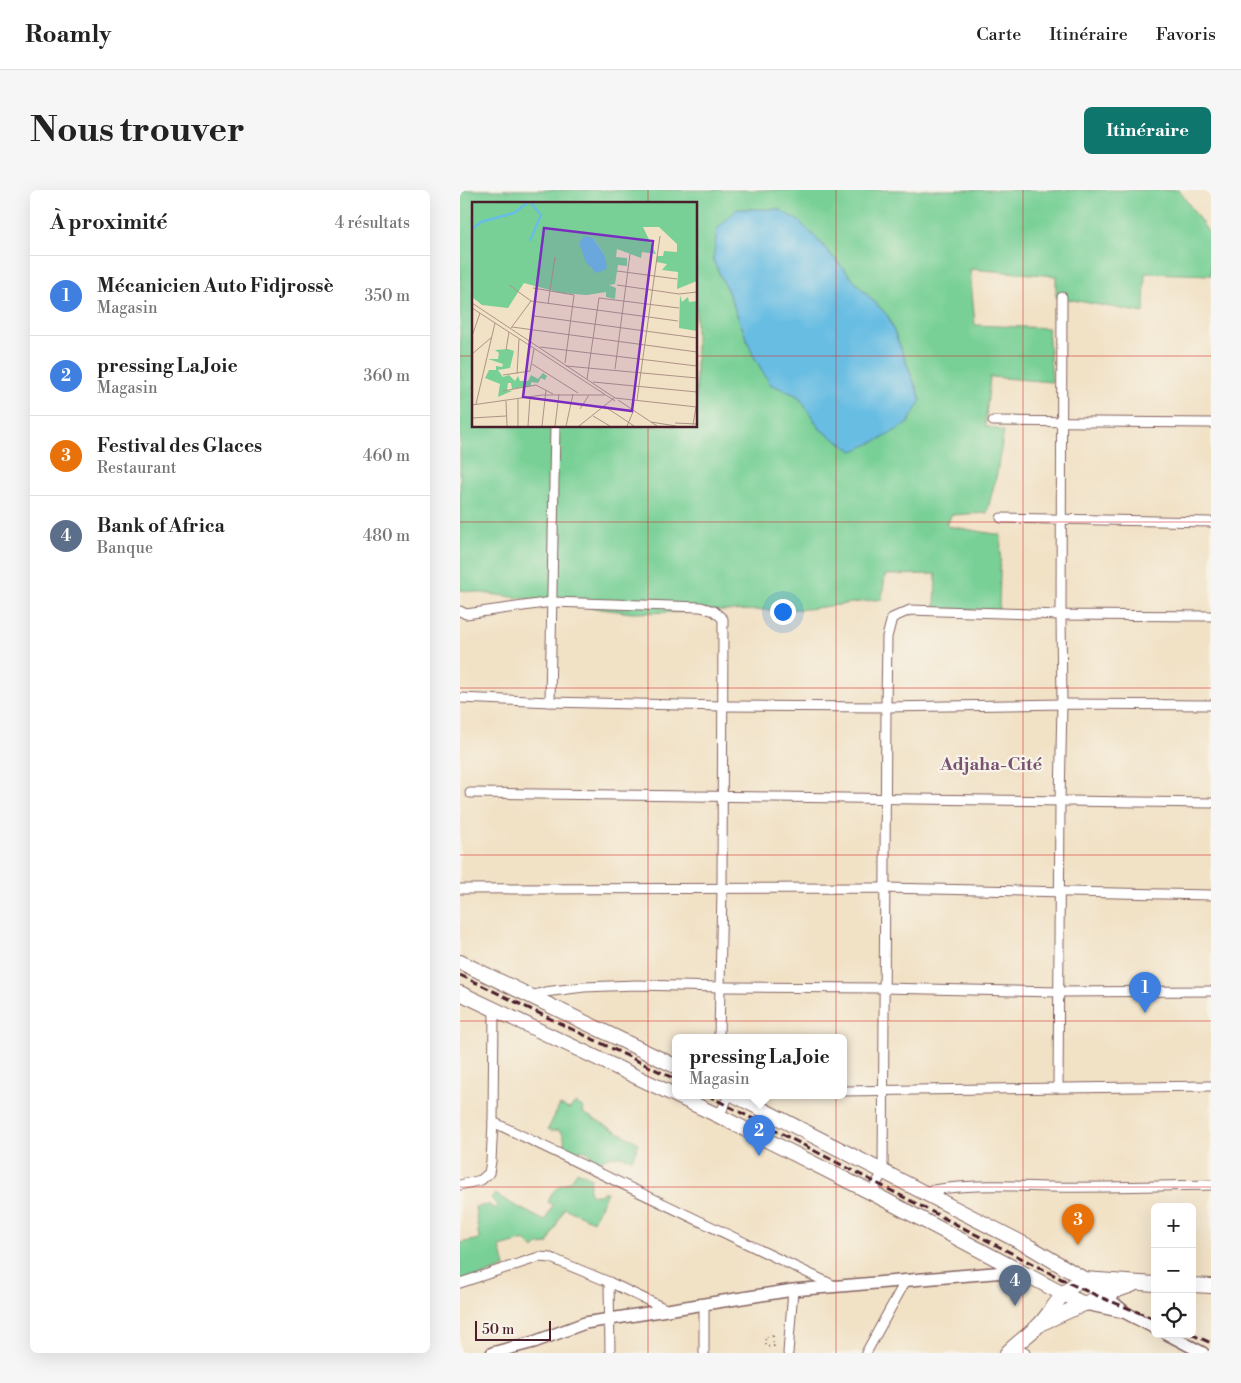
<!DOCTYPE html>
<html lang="fr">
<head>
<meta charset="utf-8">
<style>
	:root { --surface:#fff; --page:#f6f6f6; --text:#222; --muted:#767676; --line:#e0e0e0; --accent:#0f766e }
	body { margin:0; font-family:"Libre Bodoni",serif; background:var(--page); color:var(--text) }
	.controls { position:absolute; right:15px; bottom:15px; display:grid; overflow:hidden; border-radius:8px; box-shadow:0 5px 20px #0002 }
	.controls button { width:45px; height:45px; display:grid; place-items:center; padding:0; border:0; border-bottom:1px solid var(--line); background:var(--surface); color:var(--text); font:25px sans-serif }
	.scale { position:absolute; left:15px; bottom:12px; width:76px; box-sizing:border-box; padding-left:5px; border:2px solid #4a1f2b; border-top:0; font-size:14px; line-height:18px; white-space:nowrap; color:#4a1f2b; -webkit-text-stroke:4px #f7f3e8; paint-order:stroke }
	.you { position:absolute; left:322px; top:421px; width:18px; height:18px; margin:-12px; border:4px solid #fff; border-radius:50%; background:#1a73e8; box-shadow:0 0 0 8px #1a73e833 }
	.badge { display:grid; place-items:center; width:32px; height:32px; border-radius:50%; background:var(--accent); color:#fff; font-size:16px; font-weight:700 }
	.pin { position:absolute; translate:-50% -41px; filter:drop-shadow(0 1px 2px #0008) }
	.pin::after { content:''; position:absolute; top:26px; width:18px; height:15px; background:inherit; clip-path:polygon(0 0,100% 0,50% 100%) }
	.popup { position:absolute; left:212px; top:844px; width:175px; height:65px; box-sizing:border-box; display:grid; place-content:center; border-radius:8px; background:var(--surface); filter:drop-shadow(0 1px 4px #0005); font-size:16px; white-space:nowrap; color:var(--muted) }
	.popup b { font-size:19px; color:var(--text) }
	.popup::after { content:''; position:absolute; left:50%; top:100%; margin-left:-10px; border:10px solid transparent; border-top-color:var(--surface) }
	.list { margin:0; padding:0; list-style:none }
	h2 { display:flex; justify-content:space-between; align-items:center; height:65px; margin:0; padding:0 20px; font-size:21px }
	h2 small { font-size:16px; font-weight:400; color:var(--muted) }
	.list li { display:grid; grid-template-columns:32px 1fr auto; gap:15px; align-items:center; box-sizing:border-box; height:80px; padding:0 20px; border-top:1px solid var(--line) }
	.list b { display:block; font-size:19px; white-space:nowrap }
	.list p { margin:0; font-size:16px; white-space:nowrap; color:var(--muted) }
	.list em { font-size:16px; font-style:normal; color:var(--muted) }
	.icon { flex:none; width:28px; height:28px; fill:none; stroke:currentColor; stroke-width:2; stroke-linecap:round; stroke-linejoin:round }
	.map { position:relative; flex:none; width:751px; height:1163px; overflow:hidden; border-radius:8px }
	header { display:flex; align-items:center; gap:30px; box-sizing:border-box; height:70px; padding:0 25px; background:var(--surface); border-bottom:1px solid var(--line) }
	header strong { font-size:24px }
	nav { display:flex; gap:28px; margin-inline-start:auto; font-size:18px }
	.intro { display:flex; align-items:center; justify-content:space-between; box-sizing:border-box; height:120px; padding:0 30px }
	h1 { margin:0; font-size:35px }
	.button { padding:12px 22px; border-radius:8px; background:var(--accent); color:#fff; font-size:18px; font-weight:700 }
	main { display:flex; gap:30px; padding:0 30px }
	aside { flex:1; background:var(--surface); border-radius:8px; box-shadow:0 5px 20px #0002 }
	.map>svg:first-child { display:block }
</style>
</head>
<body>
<header>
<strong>Roamly</strong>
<nav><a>Carte</a><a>Itinéraire</a><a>Favoris</a></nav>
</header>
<div class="intro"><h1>Nous trouver</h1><a class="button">Itinéraire</a></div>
<main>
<aside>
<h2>À proximité<small>4 résultats</small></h2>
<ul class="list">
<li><span class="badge" style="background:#3f7fe0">1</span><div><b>Mécanicien Auto Fidjrossè</b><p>Magasin</p></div><em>350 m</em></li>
<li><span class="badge" style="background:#3f7fe0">2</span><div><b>pressing La Joie</b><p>Magasin</p></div><em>360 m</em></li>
<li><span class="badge" style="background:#e8710a">3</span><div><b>Festival des Glaces</b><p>Restaurant</p></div><em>460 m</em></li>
<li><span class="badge" style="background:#5c6f8a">4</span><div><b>Bank of Africa</b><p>Banque</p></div><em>480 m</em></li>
</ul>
</aside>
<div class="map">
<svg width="751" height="1163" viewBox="0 0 751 1163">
	<rect width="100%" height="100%" fill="#f7f3e8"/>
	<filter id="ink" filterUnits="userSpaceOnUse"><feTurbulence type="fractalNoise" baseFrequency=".02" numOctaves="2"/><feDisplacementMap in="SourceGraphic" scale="10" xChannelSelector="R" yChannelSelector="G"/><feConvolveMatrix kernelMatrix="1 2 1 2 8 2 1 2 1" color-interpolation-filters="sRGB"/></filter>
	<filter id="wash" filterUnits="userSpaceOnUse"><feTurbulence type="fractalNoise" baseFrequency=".0096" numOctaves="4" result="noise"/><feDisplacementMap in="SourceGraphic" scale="20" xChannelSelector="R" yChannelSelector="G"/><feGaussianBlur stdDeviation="1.12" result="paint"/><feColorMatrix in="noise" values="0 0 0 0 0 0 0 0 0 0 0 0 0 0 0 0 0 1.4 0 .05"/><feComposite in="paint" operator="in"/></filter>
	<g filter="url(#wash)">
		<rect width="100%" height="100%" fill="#f1e1c5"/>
		<!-- green -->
		<g fill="#78d096" stroke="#617860" fill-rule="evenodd">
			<path d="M0 0H719L751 46V85L685 83 684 123 596 107V86L510 79 515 135 588 138 592 192 530 187 525 236 544 241 537 283 527 323 491 325 487 336 541 345 539 420 475 419 476 384 425 385 422 409 348 419 172 423 0 400ZM14 14H236V236H14ZM339 31 359 51 397 94 428 126 461 210 361 240 338 206 310 193 293 165 268 102 253 70Z"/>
			<path d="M116 913 124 918 123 923 179 953 172 969C159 964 148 965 137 973L132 971C130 954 116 964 105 960 104 951 106 937 92 941L88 939 100 915 109 919Z"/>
			<path d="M117 981 131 988 129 1001 132 1005H141L143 1002H147L133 1031 104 1018 88 1054 78 1055 74 1059 65 1050 40 1057 45 1077 0 1094V1053L19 1049 15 1017 29 1015 35 1019 38 1016 31 1008 35 1004 54 1015 85 1031 93 1015 88 1012C90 1009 91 1003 94 1001 102 991 109 998 117 981Z"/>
		</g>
		<!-- water -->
		<polygon fill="#67bde3" stroke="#586e87" points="277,19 318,19 339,31 359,51 397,94 428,126 461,210 448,233 425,247 393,261 361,240 338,206 310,194 293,165 268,102 253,70 257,39"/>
	</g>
	<g filter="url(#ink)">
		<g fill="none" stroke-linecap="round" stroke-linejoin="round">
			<defs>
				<g id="minor">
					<polyline points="533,231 751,233"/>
					<polyline points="541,328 751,332"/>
					<polyline points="0,421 6,424 92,412 241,417 254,421 263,429 262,698 259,847"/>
					<polyline points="0,508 90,512 263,516 426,517 602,514 751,515"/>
					<polyline points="90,512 95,236"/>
					<polyline points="10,603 751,613"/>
					<polyline points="0,699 425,698 751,705"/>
					<polyline points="70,806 85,802 124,797 176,795 261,797 424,798 599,802 751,801"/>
					<polyline points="598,898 600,611 602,514 601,425 602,107"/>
					<polyline points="383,901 751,896"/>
					<polyline points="259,926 269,905"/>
					<polyline points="33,932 375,1096"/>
					<polyline points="0,995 21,990 29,983 31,971 33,932 34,819"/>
					<path d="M462 1002C505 993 548 996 591 997 644 998 698 996 751 995"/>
					<polyline points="412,1003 423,981 426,517 427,447 432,428 450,420 601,425 751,426"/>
					<polyline points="149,1092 150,1163"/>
					<polyline points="0,1093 79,1067 91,1068 149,1092 208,1120"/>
					<polyline points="244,1114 244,1163"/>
					<polyline points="553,1157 565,1163"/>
					<polyline points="328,1163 333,1100"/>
					<polyline points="406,1163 446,1090"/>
				</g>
				<g id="tertiary">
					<polyline points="644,1105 666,1123 695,1138"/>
					<polyline points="625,1114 664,1122"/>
					<polyline points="707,1144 743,1163"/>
					<polyline points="32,1163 74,1152 125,1133 333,1100 557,1081"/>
				</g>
				<g id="secondary">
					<polyline points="0,772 215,876"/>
					<polyline points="0,803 259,926 412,1003 603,1104 625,1114"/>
					<polyline points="274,905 570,1057 624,1089 695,1094"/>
					<polyline points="732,1095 751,1096"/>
					<polyline points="584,1132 644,1105 672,1095"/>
					<path d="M547 1163C557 1153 570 1144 580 1134 594 1118 603 1098 624 1089L644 1105"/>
				</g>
			</defs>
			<!-- minor casing -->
			<use href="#minor" stroke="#846361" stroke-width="11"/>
			<!-- tertiary casing -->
			<use href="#tertiary" stroke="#846361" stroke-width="14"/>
			<!-- secondary casing -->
			<use href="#secondary" stroke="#846361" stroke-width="16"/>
			<!-- path -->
			<polygon stroke="#846361" stroke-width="2" stroke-dasharray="1 4" stroke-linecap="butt" points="313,1146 314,1156 306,1157 305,1147"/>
			<!-- minor -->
			<use href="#minor" stroke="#fff" stroke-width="9"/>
			<!-- tertiary -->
			<use href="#tertiary" stroke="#fff" stroke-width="11"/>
			<!-- secondary -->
			<use href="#secondary" stroke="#fff" stroke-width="14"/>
			<!-- rail -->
			<g stroke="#4a1f2b" stroke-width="3" stroke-dasharray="8 4" stroke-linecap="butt">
				<polyline points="0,785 215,889"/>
				<polyline points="247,905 613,1095 640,1107 695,1129"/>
				<polyline points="731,1144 751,1153"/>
			</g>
		</g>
	</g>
	<!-- grid -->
	<path fill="none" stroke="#d62828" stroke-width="1" stroke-opacity="0.55" d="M188 0V14M376 0V1163M563 0V1163M0 166H14M236 166H751M188 236V1163M0 332H751M0 498H751M0 665H751M0 831H751M0 997H751"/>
	<g text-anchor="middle" stroke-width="4.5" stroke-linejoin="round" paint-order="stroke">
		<!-- neighbourhood labels -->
		<g font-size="18" font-weight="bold" fill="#78526f" stroke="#f7f3e8">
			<text x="531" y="580">Adjaha-Cité</text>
		</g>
	</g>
	<!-- overview -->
	<g transform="translate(12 12)">
		<rect width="225" height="225" fill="#f1e1c5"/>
		<path d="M0 1H225V79L205 87 206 70 190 68 195 62 184 60 185 54H191L192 49 205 50V42L187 25H171L184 52 170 50 169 56 145 47 144 55 155 56V64L146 63 143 82 137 83 144 86 143 97 134 95V90L115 93 89 91 52 81 36 106 10 103 0 95ZM121 36 132 52 120 67 107 41ZM208 93 210 100 216 95 217 100 225 99V129L207 126ZM36 147 42 149 38 166 26 168 31 175 37 173 43 179 46 174 48 179H56L59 173 66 177 71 171 75 174 73 178 69 176 66 181 59 180V184L40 187 39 181H36L35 188 40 189 26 195 28 182 13 176 17 168H24V164L30 165 31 162 16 157H26L27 151 23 148Z" fill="#78d096" fill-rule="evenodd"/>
		<path d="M112 34 121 36 132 52 135 65 133 68 124 71 114 60 107 41Z" fill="#67bde3"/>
		<path fill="none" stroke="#67bde3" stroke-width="2.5" d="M0 27 9 20 42 11 55 1M58 39 69 13 59 1"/>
		<path fill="none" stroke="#ae9387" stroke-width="1" d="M145 69 205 77M37 83 59 99 206 119M145 83 207 92 225 90M61 86 102 93 93 161M0 101 143 196 225 205M76 102 83 55M0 106 143 199M62 114 225 136M40 125 225 150M39 126 59 99M0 134 8 111M68 145 225 164M34 148 37 130M0 152 20 135M60 162 106 191M94 164 225 176M143 167 158 52M45 172 47 137M31 173 58 169 62 147M115 177 127 96 207 106M121 180 225 190M31 189 64 183 81 192M46 197V224M146 198 185 224M165 198 188 34M34 199 35 224M4 202 23 121M0 203 70 193H133M132 204 162 224M108 207 117 193M121 214 138 224M0 216 34 214M179 220 204 224M203 221 225 222M221 223 224 205M56 224 58 195M70 224 74 188M83 224 87 192M94 224 101 192M107 224 142 196M155 224 161 210"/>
		<path fill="#7b2cbf" fill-opacity="0.15" stroke="#7b2cbf" stroke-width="2.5" d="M72 26 181 39 160 209 51 195Z"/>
		<rect width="225" height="225" fill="none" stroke="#4a1f2b" stroke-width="2.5"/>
	</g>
</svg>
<div class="controls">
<button>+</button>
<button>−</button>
<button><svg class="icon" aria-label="locate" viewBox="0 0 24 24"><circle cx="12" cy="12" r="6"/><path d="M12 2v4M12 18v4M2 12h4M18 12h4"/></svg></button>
</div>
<div class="scale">50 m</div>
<div class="you"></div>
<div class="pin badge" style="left:685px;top:823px;background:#3f7fe0">1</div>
<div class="pin badge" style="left:299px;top:966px;background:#3f7fe0">2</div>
<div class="popup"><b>pressing La Joie</b>Magasin</div>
<div class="pin badge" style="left:618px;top:1055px;background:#e8710a">3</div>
<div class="pin badge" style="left:555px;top:1116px;background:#5c6f8a">4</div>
</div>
</main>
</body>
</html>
